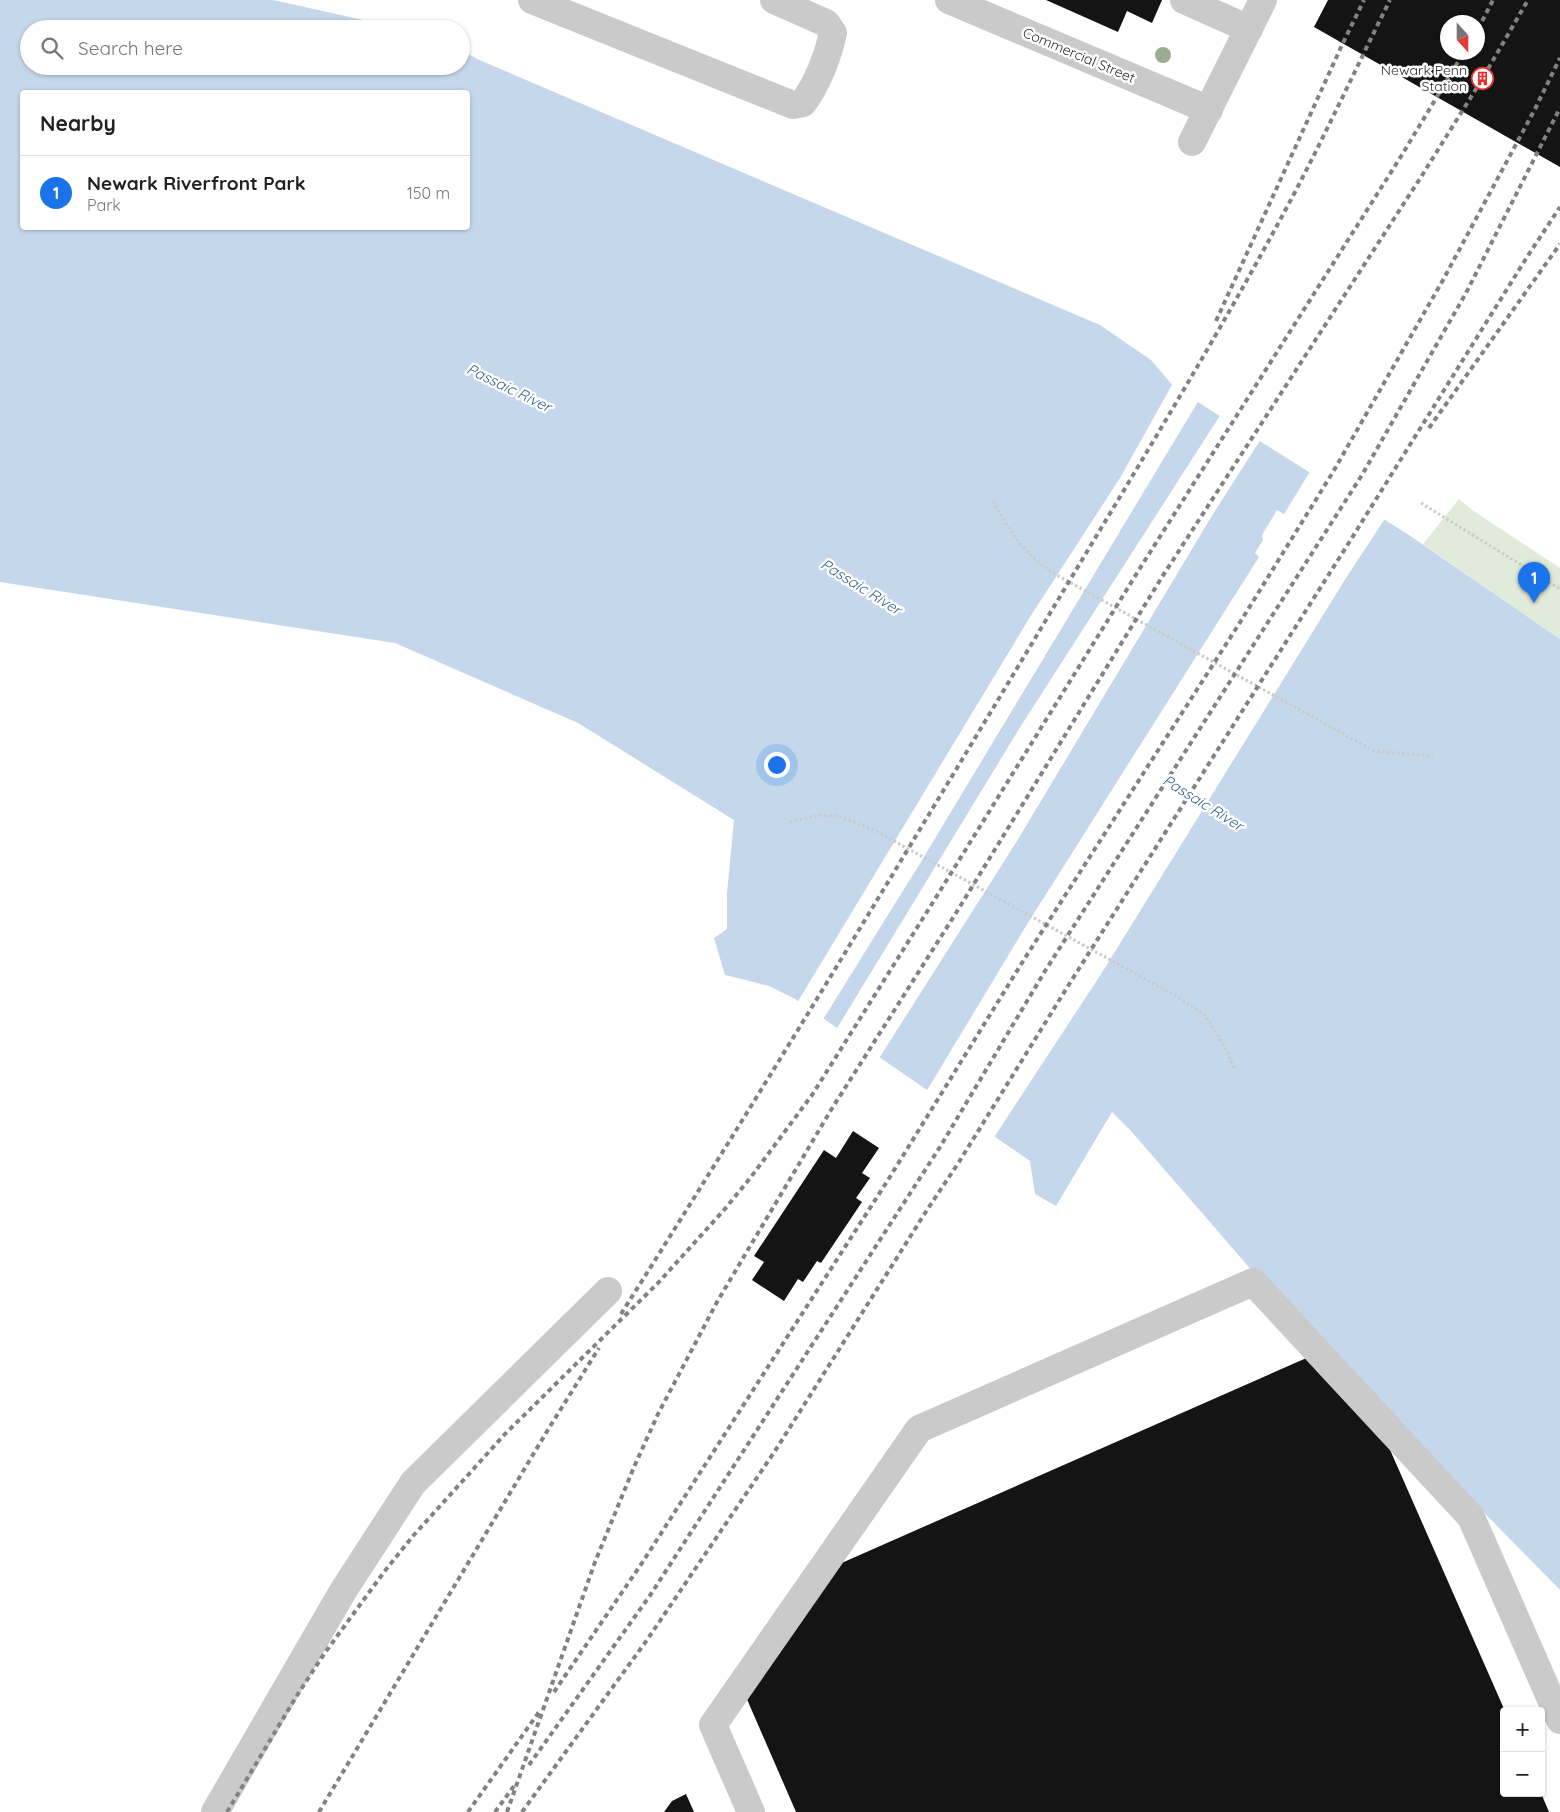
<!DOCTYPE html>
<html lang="en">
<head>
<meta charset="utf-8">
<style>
	:root { --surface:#fff; --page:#f6f6f6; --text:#222; --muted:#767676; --line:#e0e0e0; --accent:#1a73e8 }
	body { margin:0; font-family:Quicksand,sans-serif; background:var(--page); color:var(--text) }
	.controls { position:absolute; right:15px; bottom:15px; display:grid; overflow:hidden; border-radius:5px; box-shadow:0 1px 4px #0004 }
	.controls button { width:45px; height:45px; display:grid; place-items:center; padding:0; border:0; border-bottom:1px solid var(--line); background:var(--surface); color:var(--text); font:25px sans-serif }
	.compass { position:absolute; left:1440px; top:15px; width:45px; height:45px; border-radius:50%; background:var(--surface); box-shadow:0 1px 4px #0004; rotate:159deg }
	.you { position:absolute; left:776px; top:764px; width:18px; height:18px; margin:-12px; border:4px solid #fff; border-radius:50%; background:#1a73e8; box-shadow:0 0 0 8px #1a73e833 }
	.badge { display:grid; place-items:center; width:32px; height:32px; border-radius:50%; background:var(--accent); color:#fff; font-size:16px; font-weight:700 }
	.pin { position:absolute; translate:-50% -41px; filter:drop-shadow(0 1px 2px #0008) }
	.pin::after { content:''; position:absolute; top:26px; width:18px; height:15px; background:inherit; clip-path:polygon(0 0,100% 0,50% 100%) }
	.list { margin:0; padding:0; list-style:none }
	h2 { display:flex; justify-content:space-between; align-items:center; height:65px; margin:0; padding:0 20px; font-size:21px }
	h2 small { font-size:16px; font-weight:400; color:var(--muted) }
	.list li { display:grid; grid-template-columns:32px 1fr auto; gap:15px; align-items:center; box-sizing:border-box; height:75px; padding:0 20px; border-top:1px solid var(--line) }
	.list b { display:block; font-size:19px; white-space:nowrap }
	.list p { margin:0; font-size:16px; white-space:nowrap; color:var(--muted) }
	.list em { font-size:16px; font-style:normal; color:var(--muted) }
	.icon { flex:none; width:28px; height:28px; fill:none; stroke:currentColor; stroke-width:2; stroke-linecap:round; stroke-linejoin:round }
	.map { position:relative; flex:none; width:1560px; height:1812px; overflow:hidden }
	.search { position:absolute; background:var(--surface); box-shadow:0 1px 4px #0004; left:20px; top:20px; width:450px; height:55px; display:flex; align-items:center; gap:12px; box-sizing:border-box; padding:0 18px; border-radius:28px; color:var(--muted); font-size:19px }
	.panel { position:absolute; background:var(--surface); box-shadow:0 1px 4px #0004; left:20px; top:90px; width:450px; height:140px; border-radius:5px }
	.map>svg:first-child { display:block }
</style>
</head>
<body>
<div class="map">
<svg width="1560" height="1812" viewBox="0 0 1560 1812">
	<rect width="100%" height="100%" fill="#fff"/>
	<!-- green -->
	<polygon fill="#e1ebda" points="1459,499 1475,512 1560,568 1560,639 1423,544"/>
	<!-- water -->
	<path fill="#c5d8eb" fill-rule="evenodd" d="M0 0H273L404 29H29V66H461V50L477 59 1100 325 1151 360 1174 387 1409 535 1560 639V1590L1293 1318 1131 1131 1112 1112 1056 1206 1035 1194 1030 1161 795 999 769 986 725 975 714 938 727 929V893L734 820 578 723 395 643 0 582ZM22 92H468V228H22Z"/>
	<!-- pier -->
	<g fill="#fff">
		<polygon points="1173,383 1199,400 919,865 822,1021 797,1003 1030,617 1120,478"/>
		<polygon points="1221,414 1261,439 1213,514 1017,841 878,1060 836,1030 1019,729"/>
		<polygon points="1311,470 1386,517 1346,578 1103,971 993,1139 926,1092 1026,926 1259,557 1255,553 1263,540 1262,535 1277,510 1284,514"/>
	</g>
	<!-- building -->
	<g fill="#141414" fill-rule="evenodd">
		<polygon points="1046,0 1162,0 1152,23 1127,11 1118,32"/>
		<path d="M1328 0H1560V167L1314 27ZM1448 22H1478V52H1448Z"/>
		<polygon points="853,1131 879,1148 862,1173 870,1178 856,1198 862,1202 821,1263 817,1261 803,1282 798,1279 784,1301 752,1280 764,1262 754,1256 824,1150 836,1158"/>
		<polygon points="1311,1356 1380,1427 1505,1711 1504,1793 1541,1793 1549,1812 796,1812 746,1697 837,1565"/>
		<polygon points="686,1794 694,1812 664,1812 672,1801"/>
	</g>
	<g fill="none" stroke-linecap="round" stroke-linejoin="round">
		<!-- path -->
		<g stroke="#cacaca" stroke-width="3" stroke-dasharray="2.5 2.5" stroke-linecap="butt">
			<path d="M993 501C1009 531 1024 553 1053 573L1374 751 1433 756"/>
			<polyline points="1421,503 1560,589"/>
			<polyline points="790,822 819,815 839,816 874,830 1176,996 1205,1015 1225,1047 1234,1068"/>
		</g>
		<!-- minor -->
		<g stroke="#cacaca" stroke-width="28">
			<path d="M532 0 793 105 803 103C817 84 828 57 833 33L826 23 774 0"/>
			<polyline points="949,0 1209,110"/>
			<polyline points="1184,0 1249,29"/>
			<polyline points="1192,142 1263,0"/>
			<polyline points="215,1812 343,1591 413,1483 608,1291"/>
			<polyline points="751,1812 713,1725 919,1429 1253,1282 1471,1517 1560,1720"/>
		</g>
		<!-- rail -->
		<g stroke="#828282" stroke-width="4" stroke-dasharray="5 4" stroke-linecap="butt">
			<polyline points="1478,29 1493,0"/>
			<polyline points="1216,321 1342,45 1364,0"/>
			<polyline points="1429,428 1560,244"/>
			<path d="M621 1314C763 1090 900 863 1037 635 1124 489 1215 343 1295 192 1328 129 1358 64 1390 0"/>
			<polyline points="554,1692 642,1563 888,1180 1025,958 1239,624 1333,472 1443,280 1535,109 1560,58"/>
			<polyline points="529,1765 651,1594 940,1147 1045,971 1362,475 1466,293 1560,108"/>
			<polyline points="227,1812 296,1697 324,1654 384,1572 413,1536 505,1434 658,1283 724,1210 751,1177 812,1095 935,899 1142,565 1400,158 1464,52"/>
			<polyline points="319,1812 549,1428 599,1348"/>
			<polyline points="468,1812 539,1712"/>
			<polyline points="495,1812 514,1786"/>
			<polyline points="507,1812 595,1562 634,1467 658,1414 717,1302 831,1110 956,913 1162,577 1421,177 1481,81 1528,0"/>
			<polyline points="522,1812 647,1640 775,1451 927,1210 959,1162 1068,986 1350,541 1527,257 1560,207"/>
		</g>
	</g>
	<!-- trees -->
	<circle fill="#9bac93" cx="1163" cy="55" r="8"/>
	<!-- icons -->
	<defs>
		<symbol id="building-ring" viewBox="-11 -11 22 22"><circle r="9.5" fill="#fff" stroke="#e8312a" stroke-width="1.5"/><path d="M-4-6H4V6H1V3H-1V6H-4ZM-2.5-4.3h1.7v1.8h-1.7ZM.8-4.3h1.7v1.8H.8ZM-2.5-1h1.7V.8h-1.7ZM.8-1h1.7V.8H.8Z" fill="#e8312a"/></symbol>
	</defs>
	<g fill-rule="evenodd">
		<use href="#building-ring" x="1470" y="66" width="25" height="25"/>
	</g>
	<g text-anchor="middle" stroke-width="5" stroke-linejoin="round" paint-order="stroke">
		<!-- street labels -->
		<g font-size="14" fill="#2d2d2d" stroke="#fff">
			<text transform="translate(1079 55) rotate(23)" y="5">Commercial Street</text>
		</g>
		<!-- poi labels -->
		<g font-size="14" fill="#2d2d2d" stroke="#fff" text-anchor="end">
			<text x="1467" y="75">Newark Penn<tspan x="1467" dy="16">Station</tspan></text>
		</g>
		<!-- water labels -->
		<g font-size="15" font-style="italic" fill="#3a6590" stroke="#fff">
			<text transform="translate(509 388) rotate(26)" y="5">Passaic River</text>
			<text transform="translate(861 587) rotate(32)" y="5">Passaic River</text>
			<text transform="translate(1203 803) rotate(32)" y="5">Passaic River</text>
		</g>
	</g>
</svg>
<div class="controls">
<button>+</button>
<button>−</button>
</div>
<svg class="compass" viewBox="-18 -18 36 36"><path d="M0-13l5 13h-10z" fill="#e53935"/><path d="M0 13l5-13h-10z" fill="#767676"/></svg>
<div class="you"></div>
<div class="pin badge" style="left:1534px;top:603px">1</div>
<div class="search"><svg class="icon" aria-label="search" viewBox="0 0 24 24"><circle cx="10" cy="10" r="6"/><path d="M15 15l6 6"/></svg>Search here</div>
<section class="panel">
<h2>Nearby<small></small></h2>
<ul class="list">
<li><span class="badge">1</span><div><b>Newark Riverfront Park</b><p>Park</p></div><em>150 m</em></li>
</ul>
</section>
</div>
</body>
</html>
